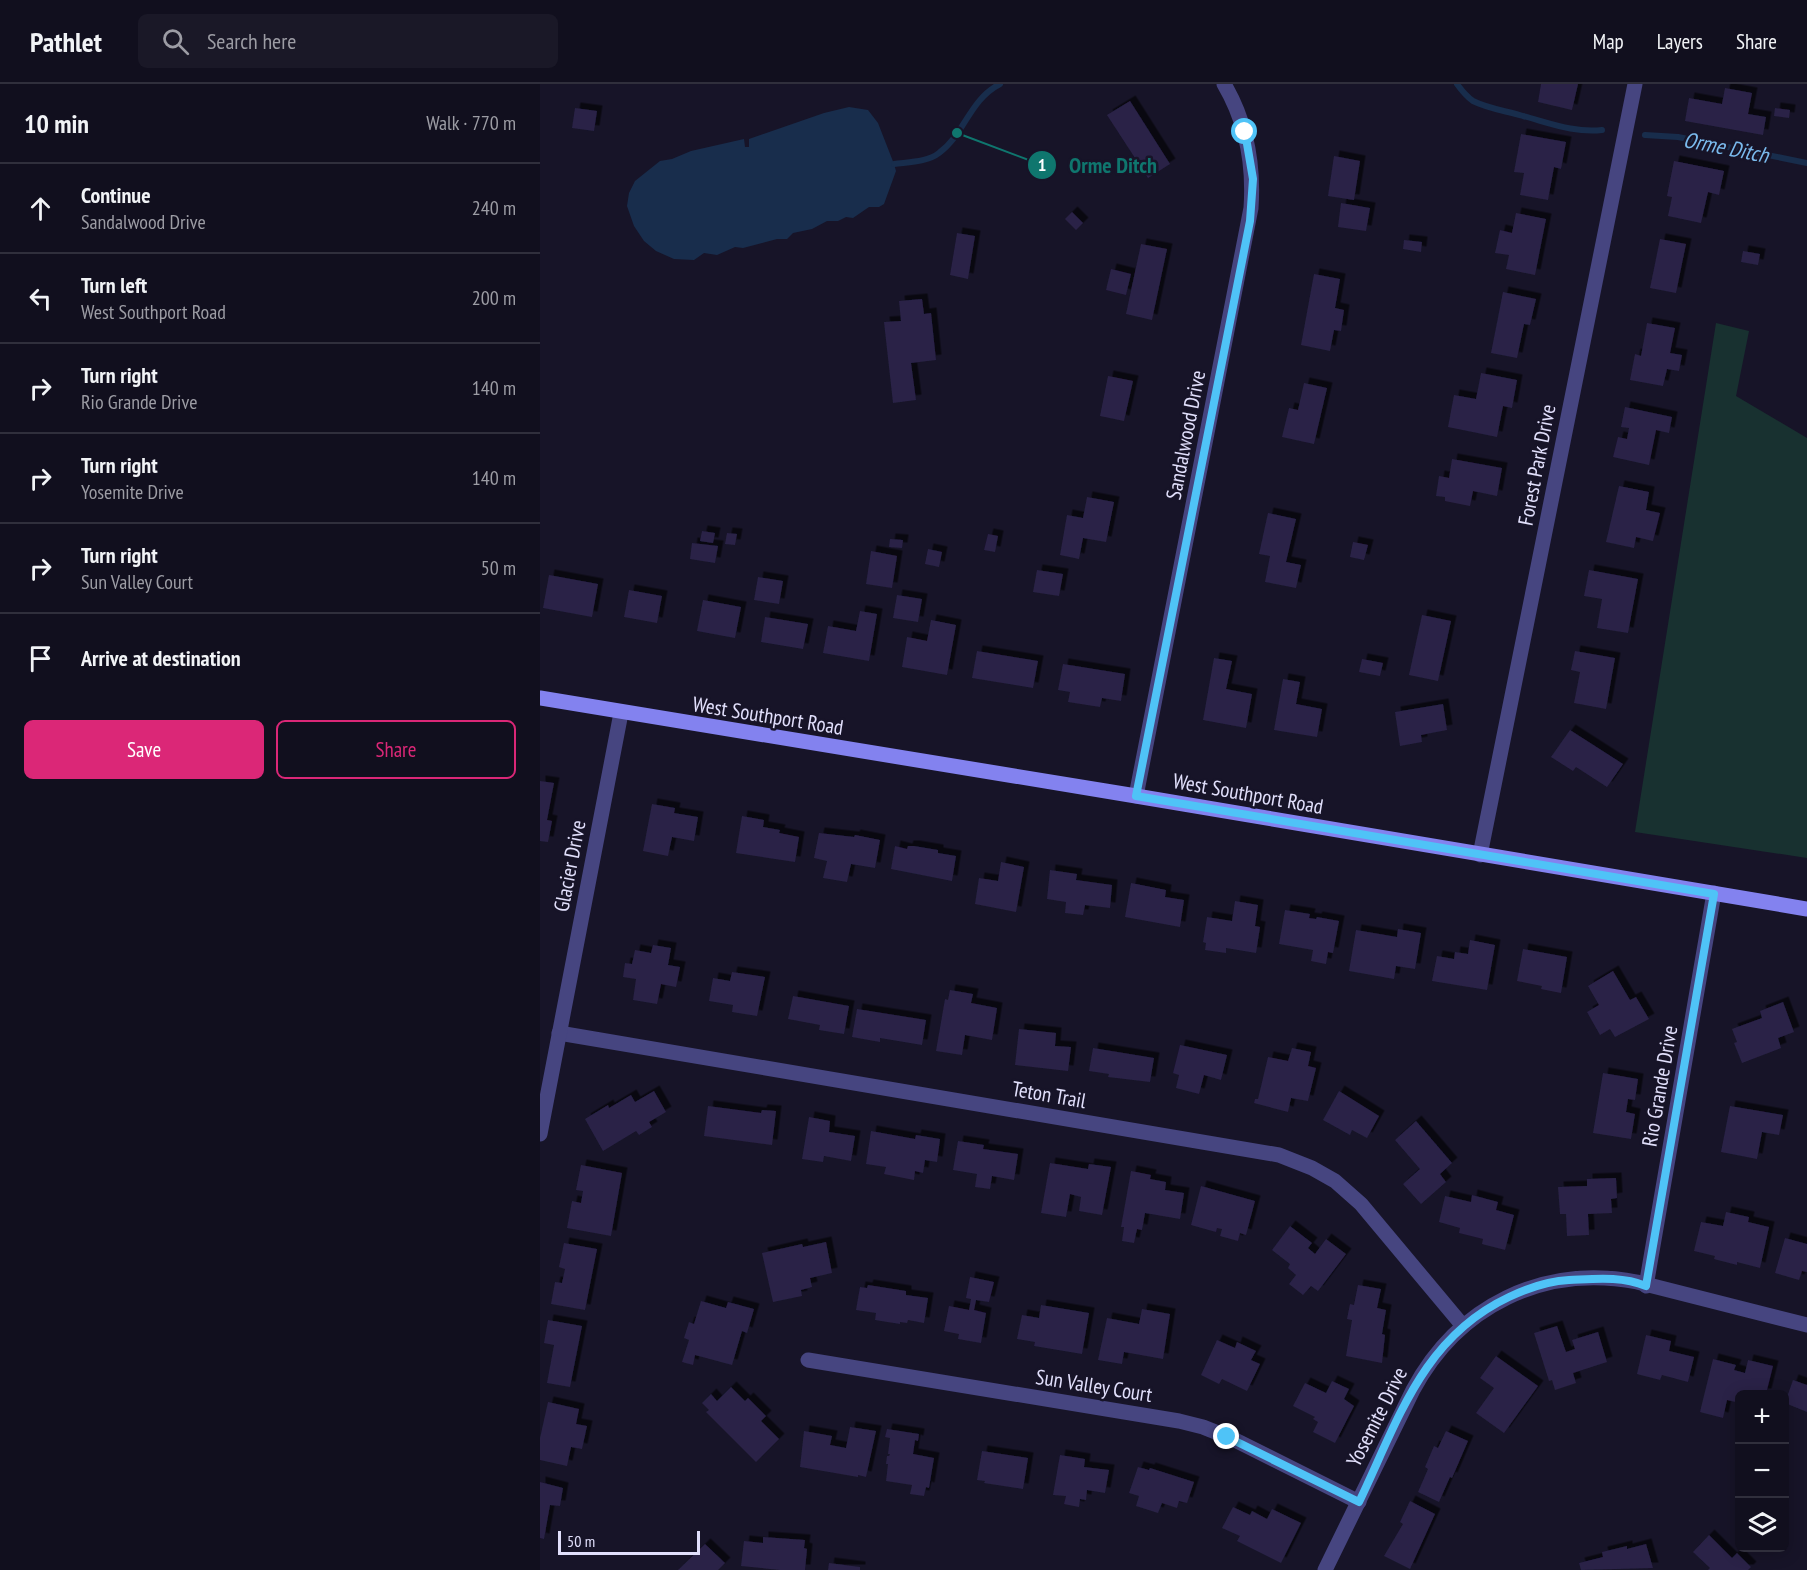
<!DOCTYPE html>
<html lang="en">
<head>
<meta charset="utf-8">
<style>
	:root { --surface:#110f1e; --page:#1a1827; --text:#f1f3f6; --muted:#9c9ca4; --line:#302f3c; --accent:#db2777 }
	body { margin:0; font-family:"PT Sans Narrow",sans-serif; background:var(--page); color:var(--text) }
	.controls { position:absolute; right:18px; bottom:18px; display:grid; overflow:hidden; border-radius:9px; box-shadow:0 3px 15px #0003 }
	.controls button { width:54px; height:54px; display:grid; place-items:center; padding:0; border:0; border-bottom:2px solid var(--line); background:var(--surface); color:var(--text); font:30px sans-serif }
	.scale { position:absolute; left:18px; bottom:15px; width:142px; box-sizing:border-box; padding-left:6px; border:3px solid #e1dffb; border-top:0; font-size:16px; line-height:21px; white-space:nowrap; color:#e1dffb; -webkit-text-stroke:4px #171428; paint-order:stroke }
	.stop { position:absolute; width:18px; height:18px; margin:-14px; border:4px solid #4fc3f7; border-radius:50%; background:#fff }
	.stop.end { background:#4fc3f7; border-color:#fff; box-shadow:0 2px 6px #0008 }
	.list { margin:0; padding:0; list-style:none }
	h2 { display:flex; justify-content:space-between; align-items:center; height:78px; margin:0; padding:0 24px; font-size:26px }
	h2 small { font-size:20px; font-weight:400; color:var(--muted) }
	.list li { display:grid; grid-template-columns:39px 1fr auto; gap:18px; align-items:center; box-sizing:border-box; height:90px; padding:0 24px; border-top:2px solid var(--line) }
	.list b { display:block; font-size:22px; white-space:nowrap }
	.list p { margin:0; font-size:20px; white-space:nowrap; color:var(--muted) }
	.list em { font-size:20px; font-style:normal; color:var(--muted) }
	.actions { display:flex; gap:12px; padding:18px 24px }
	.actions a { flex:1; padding:14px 0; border:2px solid var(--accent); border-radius:9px; text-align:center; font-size:21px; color:var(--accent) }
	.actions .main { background:var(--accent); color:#fff }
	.icon { flex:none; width:33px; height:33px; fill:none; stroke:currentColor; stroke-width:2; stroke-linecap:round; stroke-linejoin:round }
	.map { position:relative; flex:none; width:1267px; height:1486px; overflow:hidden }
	header { display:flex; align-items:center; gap:36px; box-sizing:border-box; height:84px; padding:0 30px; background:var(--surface); border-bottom:2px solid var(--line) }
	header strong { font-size:28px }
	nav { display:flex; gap:33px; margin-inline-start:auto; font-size:21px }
	.search { width:420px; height:54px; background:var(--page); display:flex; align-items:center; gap:15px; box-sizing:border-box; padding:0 21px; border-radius:9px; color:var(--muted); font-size:22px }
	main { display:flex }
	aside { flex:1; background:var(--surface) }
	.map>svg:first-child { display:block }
</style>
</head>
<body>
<header>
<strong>Pathlet</strong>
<div class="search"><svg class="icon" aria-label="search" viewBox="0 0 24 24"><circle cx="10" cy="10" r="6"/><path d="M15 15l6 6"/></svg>Search here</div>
<nav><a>Map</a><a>Layers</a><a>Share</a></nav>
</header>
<main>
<aside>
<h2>10 min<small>Walk · 770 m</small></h2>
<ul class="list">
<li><svg class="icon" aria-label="ahead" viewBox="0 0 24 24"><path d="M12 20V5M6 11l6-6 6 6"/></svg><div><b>Continue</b><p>Sandalwood Drive</p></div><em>240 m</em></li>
<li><svg class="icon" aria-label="left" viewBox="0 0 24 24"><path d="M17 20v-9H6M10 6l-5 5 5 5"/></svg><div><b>Turn left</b><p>West Southport Road</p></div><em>200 m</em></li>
<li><svg class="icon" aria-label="right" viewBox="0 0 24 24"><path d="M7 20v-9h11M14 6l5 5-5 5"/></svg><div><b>Turn right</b><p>Rio Grande Drive</p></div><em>140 m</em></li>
<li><svg class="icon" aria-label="right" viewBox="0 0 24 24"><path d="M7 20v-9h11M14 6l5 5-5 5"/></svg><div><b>Turn right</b><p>Yosemite Drive</p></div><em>140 m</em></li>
<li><svg class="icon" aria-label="right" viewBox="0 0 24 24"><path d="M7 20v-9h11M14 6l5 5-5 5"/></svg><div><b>Turn right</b><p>Sun Valley Court</p></div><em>50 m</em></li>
<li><svg class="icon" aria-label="arrive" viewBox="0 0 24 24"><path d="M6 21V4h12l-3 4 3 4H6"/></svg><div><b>Arrive at destination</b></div></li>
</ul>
<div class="actions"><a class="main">Save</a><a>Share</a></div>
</aside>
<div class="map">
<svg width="1267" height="1486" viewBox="0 0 1267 1486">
	<defs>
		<filter id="shadow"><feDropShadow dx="5.5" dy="-5.5" stdDeviation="0" flood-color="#0009"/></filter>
	</defs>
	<rect width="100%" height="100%" fill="#171428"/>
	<!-- green -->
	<polygon fill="#183130" points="1176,239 1209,247 1196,312 1267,354 1267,774 1095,748"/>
	<!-- water -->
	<polygon fill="#182d4c" points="309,23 328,26 338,39 354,80 356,87 344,120 339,123 329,123 313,134 306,133 298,137 287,137 272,145 253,149 247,155 237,155 203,164 195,163 177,171 164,169 154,176 134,175 116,167 104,157 94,142 87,122 89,109 95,97 120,77 132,75 151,67 204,55 205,63 209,63 209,55 284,29"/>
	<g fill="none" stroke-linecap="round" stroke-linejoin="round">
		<!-- stream -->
		<g stroke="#182d4c" stroke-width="6">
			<path d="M917 0C922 7 926 12 933 17 949 25 967 27 983 32 1010 39 1034 49 1062 46"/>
			<polyline points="1105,51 1138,53 1267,79"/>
			<path d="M354 80C368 78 388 78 399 69 425 50 429 16 460 0"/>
		</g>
	</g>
	<!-- building -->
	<g fill="#292246" filter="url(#shadow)">
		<polygon points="1001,0 1038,0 1032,26 998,18"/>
		<polygon points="1185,4 1212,9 1208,30 1226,33 1223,51 1145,37 1149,14 1182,20"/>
		<polygon points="590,17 630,80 608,94 567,31"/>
		<polygon points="35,24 57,27 54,47 32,44"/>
		<polygon points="1235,24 1250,26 1249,34 1234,32"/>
		<polygon points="981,50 1026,58 1021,85 1014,83 1008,116 980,111 984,89 974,88"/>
		<polygon points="794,72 820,77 814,116 788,112"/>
		<polygon points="1134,77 1184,87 1179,111 1168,108 1161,139 1128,132 1132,113 1127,112"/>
		<polygon points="801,119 830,124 826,147 798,143"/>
		<polygon points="532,128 543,139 536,146 525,135"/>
		<polygon points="976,129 1006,135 995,191 966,185 969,171 955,169 960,146 972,149"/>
		<polygon points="417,149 435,152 428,195 410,191"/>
		<polygon points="1120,155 1146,160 1136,209 1110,204"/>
		<polygon points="864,156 882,158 881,168 863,165"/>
		<polygon points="601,160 627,165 612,236 586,230"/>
		<polygon points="1203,167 1220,170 1218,181 1201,178"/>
		<polygon points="571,185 591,190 586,211 566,206"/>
		<polygon points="774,190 800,195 795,224 804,226 801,247 794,246 790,267 761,261"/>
		<polygon points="963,208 996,215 990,241 984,240 977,274 951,269"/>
		<polygon points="382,215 384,230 391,229 396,276 371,279 376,316 353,319 344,238 361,237 359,217"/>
		<polygon points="1107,239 1135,244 1130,269 1142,271 1139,287 1127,285 1123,302 1090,296 1095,270 1101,272"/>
		<polygon points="941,289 977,296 972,324 963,322 957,353 908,343 914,311 936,315"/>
		<polygon points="568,292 593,297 584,337 560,332"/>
		<polygon points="764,299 787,304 774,360 742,353 749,324 758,326"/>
		<polygon points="1085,323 1132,333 1129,349 1116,346 1109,381 1073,373 1078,353 1087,355 1089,344 1081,343"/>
		<polygon points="912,375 962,384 957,412 933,407 930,422 905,417 905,413 896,412 899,392 909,394"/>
		<polygon points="1079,402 1109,408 1106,426 1120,429 1113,457 1096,453 1094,464 1066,458"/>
		<polygon points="547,413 574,418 566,458 543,454 539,475 520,471 527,431 543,434"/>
		<polygon points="728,429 756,435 746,478 761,481 756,504 725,498 730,472 719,470"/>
		<polygon points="162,447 175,449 173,459 160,457"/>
		<polygon points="187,449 197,450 195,461 185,460"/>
		<polygon points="448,450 458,452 455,468 444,466"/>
		<polygon points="350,455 363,456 362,464 349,463"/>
		<polygon points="813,458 828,461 824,476 810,473"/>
		<polygon points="152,459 178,462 175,479 150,475"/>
		<polygon points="388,465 402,468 399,483 385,480"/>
		<polygon points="331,467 357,472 352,504 326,500"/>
		<polygon points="497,486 523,490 519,512 493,508"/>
		<polygon points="1049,486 1098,495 1088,549 1057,544 1062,515 1044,512"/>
		<polygon points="9,491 58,500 52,533 3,524"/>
		<polygon points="218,493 243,497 239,520 214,516"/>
		<polygon points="89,506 122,512 117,539 84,533"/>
		<polygon points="357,511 382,515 378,538 353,534"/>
		<polygon points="163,516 201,523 195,554 157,547"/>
		<polygon points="320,527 337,530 329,577 283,569 288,542 316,547"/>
		<polygon points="882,531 911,537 898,597 869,591"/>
		<polygon points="225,533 268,540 263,565 221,558"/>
		<polygon points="391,536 416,541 407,591 362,583 367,553 387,557"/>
		<polygon points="437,567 498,577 493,604 432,594"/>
		<polygon points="1035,567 1075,574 1066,625 1034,619 1040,588 1031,586"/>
		<polygon points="674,574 692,577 686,605 712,610 706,644 663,636"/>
		<polygon points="822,575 843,579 840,592 819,588"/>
		<polygon points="523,580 585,590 581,617 562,614 560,623 528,618 530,608 518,606"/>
		<polygon points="743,595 760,598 756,620 782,625 777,653 734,646"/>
		<polygon points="903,620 907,646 881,651 882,658 860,662 855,628"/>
		<polygon points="1030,646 1083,680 1067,703 1036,683 1033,687 1011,673"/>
		<polygon points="0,697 14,699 7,736 12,737 8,758 0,757"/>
		<polygon points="112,720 135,724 134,729 158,733 154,757 132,753 128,772 103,767"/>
		<polygon points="202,732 224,736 223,743 240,746 239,749 259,753 255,778 196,769"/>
		<polygon points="279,749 314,753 315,751 340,756 335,784 311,780 307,798 283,794 287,777 274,774"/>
		<polygon points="355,762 367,765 368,762 374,762 398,766 398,769 416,772 412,797 351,785"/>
		<polygon points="461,778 484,783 476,828 435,820 439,794 458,797"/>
		<polygon points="510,786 537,790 536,796 572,801 570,824 545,821 543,831 525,829 526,818 507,815"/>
		<polygon points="591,799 626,806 625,813 644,816 640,843 585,833"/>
		<polygon points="695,817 718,821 715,842 720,843 716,869 686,864 686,869 665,866 666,859 663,858 667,833 692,837"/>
		<polygon points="745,826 770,830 769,834 776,835 777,833 799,837 793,869 788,868 786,880 771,877 773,866 739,860"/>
		<polygon points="858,845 881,849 875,885 856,882 854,895 809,887 816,846 857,853"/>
		<polygon points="930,856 955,861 947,906 892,897 897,872 914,875 915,868 928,870"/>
		<polygon points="113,861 131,864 128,881 140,883 136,903 121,900 117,920 93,916 96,895 83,893 85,879 92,880 95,866 111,869"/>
		<polygon points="983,865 1027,873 1021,909 1001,905 1002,902 977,897"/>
		<polygon points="1073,887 1090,916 1096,913 1109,935 1075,953 1070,945 1060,951 1047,928 1059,921 1048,902"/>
		<polygon points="192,888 225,893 217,932 192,928 193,921 169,917 173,894 190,897"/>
		<polygon points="410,906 433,910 431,919 457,924 452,956 425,951 422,971 396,967 405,915 408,916"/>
		<polygon points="253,912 309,922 304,950 279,946 280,941 248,935"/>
		<polygon points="1243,918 1254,948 1238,954 1241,964 1202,979 1194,959 1197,958 1192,945 1222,934 1220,927"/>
		<polygon points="317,925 386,936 382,961 340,954 340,958 312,953"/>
		<polygon points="479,945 516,949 515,962 531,963 528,987 475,981"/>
		<polygon points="640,961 687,971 681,996 664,991 659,1010 636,1004 639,991 633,989"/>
		<polygon points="553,964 614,974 610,998 568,993 569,990 549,987"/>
		<polygon points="752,964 771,968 768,982 776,984 768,1017 751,1014 748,1028 714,1019 715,1015 718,1015 728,973 748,977"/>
		<polygon points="1063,989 1098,995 1095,1016 1088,1015 1086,1028 1095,1030 1091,1055 1053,1049"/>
		<polygon points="114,1007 126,1028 109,1038 112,1043 99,1051 96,1047 63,1067 45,1035 68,1021 69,1024 91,1011 95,1018"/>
		<polygon points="799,1007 839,1032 827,1054 812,1046 810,1051 783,1036"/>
		<polygon points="168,1022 221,1029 222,1026 236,1027 232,1061 164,1052"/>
		<polygon points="1190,1022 1243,1031 1239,1051 1222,1048 1217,1075 1181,1068"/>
		<polygon points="269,1033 290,1037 289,1048 315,1052 311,1077 284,1072 283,1078 262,1075"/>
		<polygon points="876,1037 912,1079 900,1090 906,1098 881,1120 863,1100 880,1085 855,1056"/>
		<polygon points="331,1047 375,1055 376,1051 400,1055 397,1078 385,1076 383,1089 375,1087 374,1096 344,1090 346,1083 326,1080"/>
		<polygon points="418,1057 444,1061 443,1065 478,1070 474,1096 452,1092 450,1105 435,1103 437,1090 413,1086"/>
		<polygon points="510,1079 548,1085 549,1080 571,1083 562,1131 539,1127 541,1113 530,1110 526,1133 501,1129"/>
		<polygon points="41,1081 82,1089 71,1152 27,1144 32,1117 41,1119 43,1107 36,1106"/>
		<polygon points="591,1087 611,1091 610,1095 626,1098 625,1106 644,1109 640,1135 605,1129 602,1146 597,1145 594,1159 582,1157 584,1143 581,1143"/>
		<polygon points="1076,1094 1077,1114 1071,1115 1072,1129 1048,1130 1049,1151 1027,1152 1026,1130 1020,1130 1018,1103 1047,1102 1047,1095"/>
		<polygon points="661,1102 715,1117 706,1151 700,1149 698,1157 680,1152 682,1145 677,1144 676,1148 651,1141"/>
		<polygon points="932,1111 958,1118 956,1126 974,1131 965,1166 942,1160 943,1155 919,1149 920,1144 899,1138 905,1112 931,1118"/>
		<polygon points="1186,1128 1209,1133 1208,1138 1229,1143 1220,1184 1197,1178 1197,1181 1174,1175 1175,1172 1154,1167 1161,1138 1183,1142"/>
		<polygon points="750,1142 772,1159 768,1164 775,1170 786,1155 806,1170 778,1207 771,1202 763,1211 749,1200 756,1191 748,1184 750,1180 732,1166"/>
		<polygon points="1245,1154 1267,1160 1267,1188 1262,1187 1259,1196 1235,1189"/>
		<polygon points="286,1158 292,1189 270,1194 272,1203 261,1206 262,1212 233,1218 222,1169 262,1160 263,1163"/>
		<polygon points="24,1159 57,1165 45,1226 11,1220 15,1198 22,1199 25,1185 19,1183"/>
		<polygon points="430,1193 454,1198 449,1218 436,1216 434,1226 446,1229 441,1259 418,1255 419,1250 404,1247 409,1222 429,1226 431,1215 426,1214"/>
		<polygon points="328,1201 366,1207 366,1211 388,1214 384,1239 368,1236 367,1239 360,1238 360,1240 335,1236 336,1229 316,1226 320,1203 327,1204"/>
		<polygon points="818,1201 841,1205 837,1224 846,1226 842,1250 845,1251 842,1279 806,1272 812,1236 807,1235 810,1220 814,1221"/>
		<polygon points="161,1217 186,1224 188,1218 214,1225 207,1249 202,1247 192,1281 155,1271 153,1281 142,1278 149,1256 144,1254 149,1238 154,1240"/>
		<polygon points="501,1221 549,1229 542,1270 494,1262 495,1258 477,1255 482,1231 499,1234"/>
		<polygon points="602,1225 630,1230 623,1275 584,1268 582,1280 558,1276 567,1234 599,1240"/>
		<polygon points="8,1236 42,1242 30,1303 7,1299 14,1261 4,1259"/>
		<polygon points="1017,1242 1026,1268 1035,1265 1032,1256 1058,1248 1067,1278 1033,1289 1036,1299 1015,1306 1012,1296 1009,1297 994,1249"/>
		<polygon points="1106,1251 1131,1257 1129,1267 1154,1273 1148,1298 1122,1291 1120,1296 1097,1290"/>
		<polygon points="677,1256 695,1264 697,1258 716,1267 711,1276 720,1280 707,1307 682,1295 679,1300 661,1291"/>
		<polygon points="956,1272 998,1302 964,1349 936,1329 954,1304 940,1294"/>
		<polygon points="1173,1275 1196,1281 1194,1286 1205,1289 1208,1276 1233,1282 1226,1310 1200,1310 1200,1319 1187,1316 1183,1334 1160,1328"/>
		<polygon points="1253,1296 1267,1301 1267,1328 1245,1319"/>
		<polygon points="792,1297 809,1305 804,1315 814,1322 795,1359 773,1348 778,1338 773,1335 775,1333 753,1322 765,1299 786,1309"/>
		<polygon points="191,1303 205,1317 208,1314 226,1332 221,1337 239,1355 216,1378 166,1328 169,1326 162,1319 171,1310 177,1317"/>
		<polygon points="8,1318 39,1325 36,1340 47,1342 42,1365 31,1363 27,1382 0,1376 0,1354"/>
		<polygon points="310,1343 336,1347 326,1393 318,1391 318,1393 260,1383 264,1347 292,1352 290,1361 306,1364"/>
		<polygon points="347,1345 379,1350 378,1357 375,1356 373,1370 394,1374 389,1404 386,1403 384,1412 370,1410 372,1401 346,1397 348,1380 346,1380 347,1372 349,1372 350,1370 348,1370 350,1354 345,1353"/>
		<polygon points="906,1347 928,1357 912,1394 910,1393 899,1418 878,1408 888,1385 885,1383 894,1362 898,1364"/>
		<polygon points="442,1367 488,1374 483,1405 444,1399 445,1397 437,1396"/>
		<polygon points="520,1371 545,1375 544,1383 569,1386 565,1409 547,1406 546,1416 540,1415 539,1423 524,1420 526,1412 513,1411"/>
		<polygon points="598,1383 609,1386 610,1384 654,1398 647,1419 639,1417 637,1424 622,1419 618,1429 596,1422 599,1412 589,1409"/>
		<polygon points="0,1398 23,1404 20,1422 10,1421 4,1455 0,1454"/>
		<polygon points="870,1417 895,1430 870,1485 844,1472 863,1440 860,1438"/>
		<polygon points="693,1423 710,1431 712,1427 727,1435 732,1425 761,1439 741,1479 697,1457 700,1452 682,1444"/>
		<polygon points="1169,1451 1192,1474 1197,1469 1211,1483 1208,1486 1168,1486 1170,1484 1153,1468"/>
		<polygon points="223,1453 265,1456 264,1464 267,1465 265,1486 240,1486 201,1482 204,1457 223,1459"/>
		<polygon points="165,1460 185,1479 178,1486 138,1486"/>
		<polygon points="1106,1460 1113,1484 1041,1486 1039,1479 1063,1473 1062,1468 1087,1462 1087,1465"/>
		<polygon points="289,1479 320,1483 320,1486 288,1486"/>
	</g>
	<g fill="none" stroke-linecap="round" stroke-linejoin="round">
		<!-- minor -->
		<g stroke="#464580" stroke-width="15">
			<path d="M596 712 711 124C714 80 707 39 684 0"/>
			<polyline points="940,771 1095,0"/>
			<polyline points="19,949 739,1071 772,1084 795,1097 821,1120 923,1242"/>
			<polyline points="0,1050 81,629"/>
			<polyline points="1106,1202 1174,809"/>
			<polyline points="268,1276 639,1337 663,1343 693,1355 819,1418"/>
			<path d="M785 1486 873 1306C918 1222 1003 1180 1097 1198L1267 1241"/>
		</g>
		<!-- secondary -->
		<polyline stroke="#8382ef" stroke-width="15" points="0,614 596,712 1267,825"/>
	</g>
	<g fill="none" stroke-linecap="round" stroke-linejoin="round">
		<!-- route -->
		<path stroke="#4fc3f7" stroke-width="8" d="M687 1353 819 1418C858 1337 882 1254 969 1213 988 1204 1008 1197 1029 1196 1055 1195 1081 1192 1106 1202L1174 810 596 712 710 137 713 95 705 48"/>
	</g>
	<g text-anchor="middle" stroke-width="5" stroke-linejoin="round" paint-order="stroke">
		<!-- street labels -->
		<g font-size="21" fill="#e1dffb" stroke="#171428">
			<text transform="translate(646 351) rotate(-79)" y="7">Sandalwood Drive</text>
			<text transform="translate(997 381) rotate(-79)" y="7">Forest Park Drive</text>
			<text transform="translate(228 632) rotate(9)" y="7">West Southport Road</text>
			<text transform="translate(708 710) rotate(10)" y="7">West Southport Road</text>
			<text transform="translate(30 782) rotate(-79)" y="7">Glacier Drive</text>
			<text transform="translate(1120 1002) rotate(-80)" y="7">Rio Grande Drive</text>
			<text transform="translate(509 1011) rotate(10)" y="7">Teton Trail</text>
			<text transform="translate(554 1302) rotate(9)" y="7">Sun Valley Court</text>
			<text transform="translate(837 1333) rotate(-63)" y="7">Yosemite Drive</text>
		</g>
		<!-- water labels -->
		<g font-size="22" font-style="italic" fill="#7abaed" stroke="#171428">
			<text transform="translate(1186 63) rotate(11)" y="8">Orme Ditch</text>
		</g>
	</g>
	<!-- callouts -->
	<path fill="none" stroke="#0f766e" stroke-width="2" d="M417 49L502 81"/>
	<g fill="#0f766e" stroke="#171428" stroke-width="2">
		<circle cx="417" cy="49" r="6"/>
		<circle cx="502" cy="81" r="15"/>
	</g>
	<g font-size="18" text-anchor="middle" font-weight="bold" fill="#fff">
		<text x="502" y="87">1</text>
	</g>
	<g font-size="22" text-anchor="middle" font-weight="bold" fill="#0f766e" stroke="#171428" stroke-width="5" stroke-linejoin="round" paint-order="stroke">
		<text x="573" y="89">Orme Ditch</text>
	</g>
</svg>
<div class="controls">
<button>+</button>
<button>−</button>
<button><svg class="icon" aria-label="layers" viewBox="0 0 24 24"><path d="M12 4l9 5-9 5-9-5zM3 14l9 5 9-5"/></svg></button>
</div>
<div class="scale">50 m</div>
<div class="stop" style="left:705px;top:48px"></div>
<div class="stop end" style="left:687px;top:1353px"></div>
</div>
</main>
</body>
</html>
